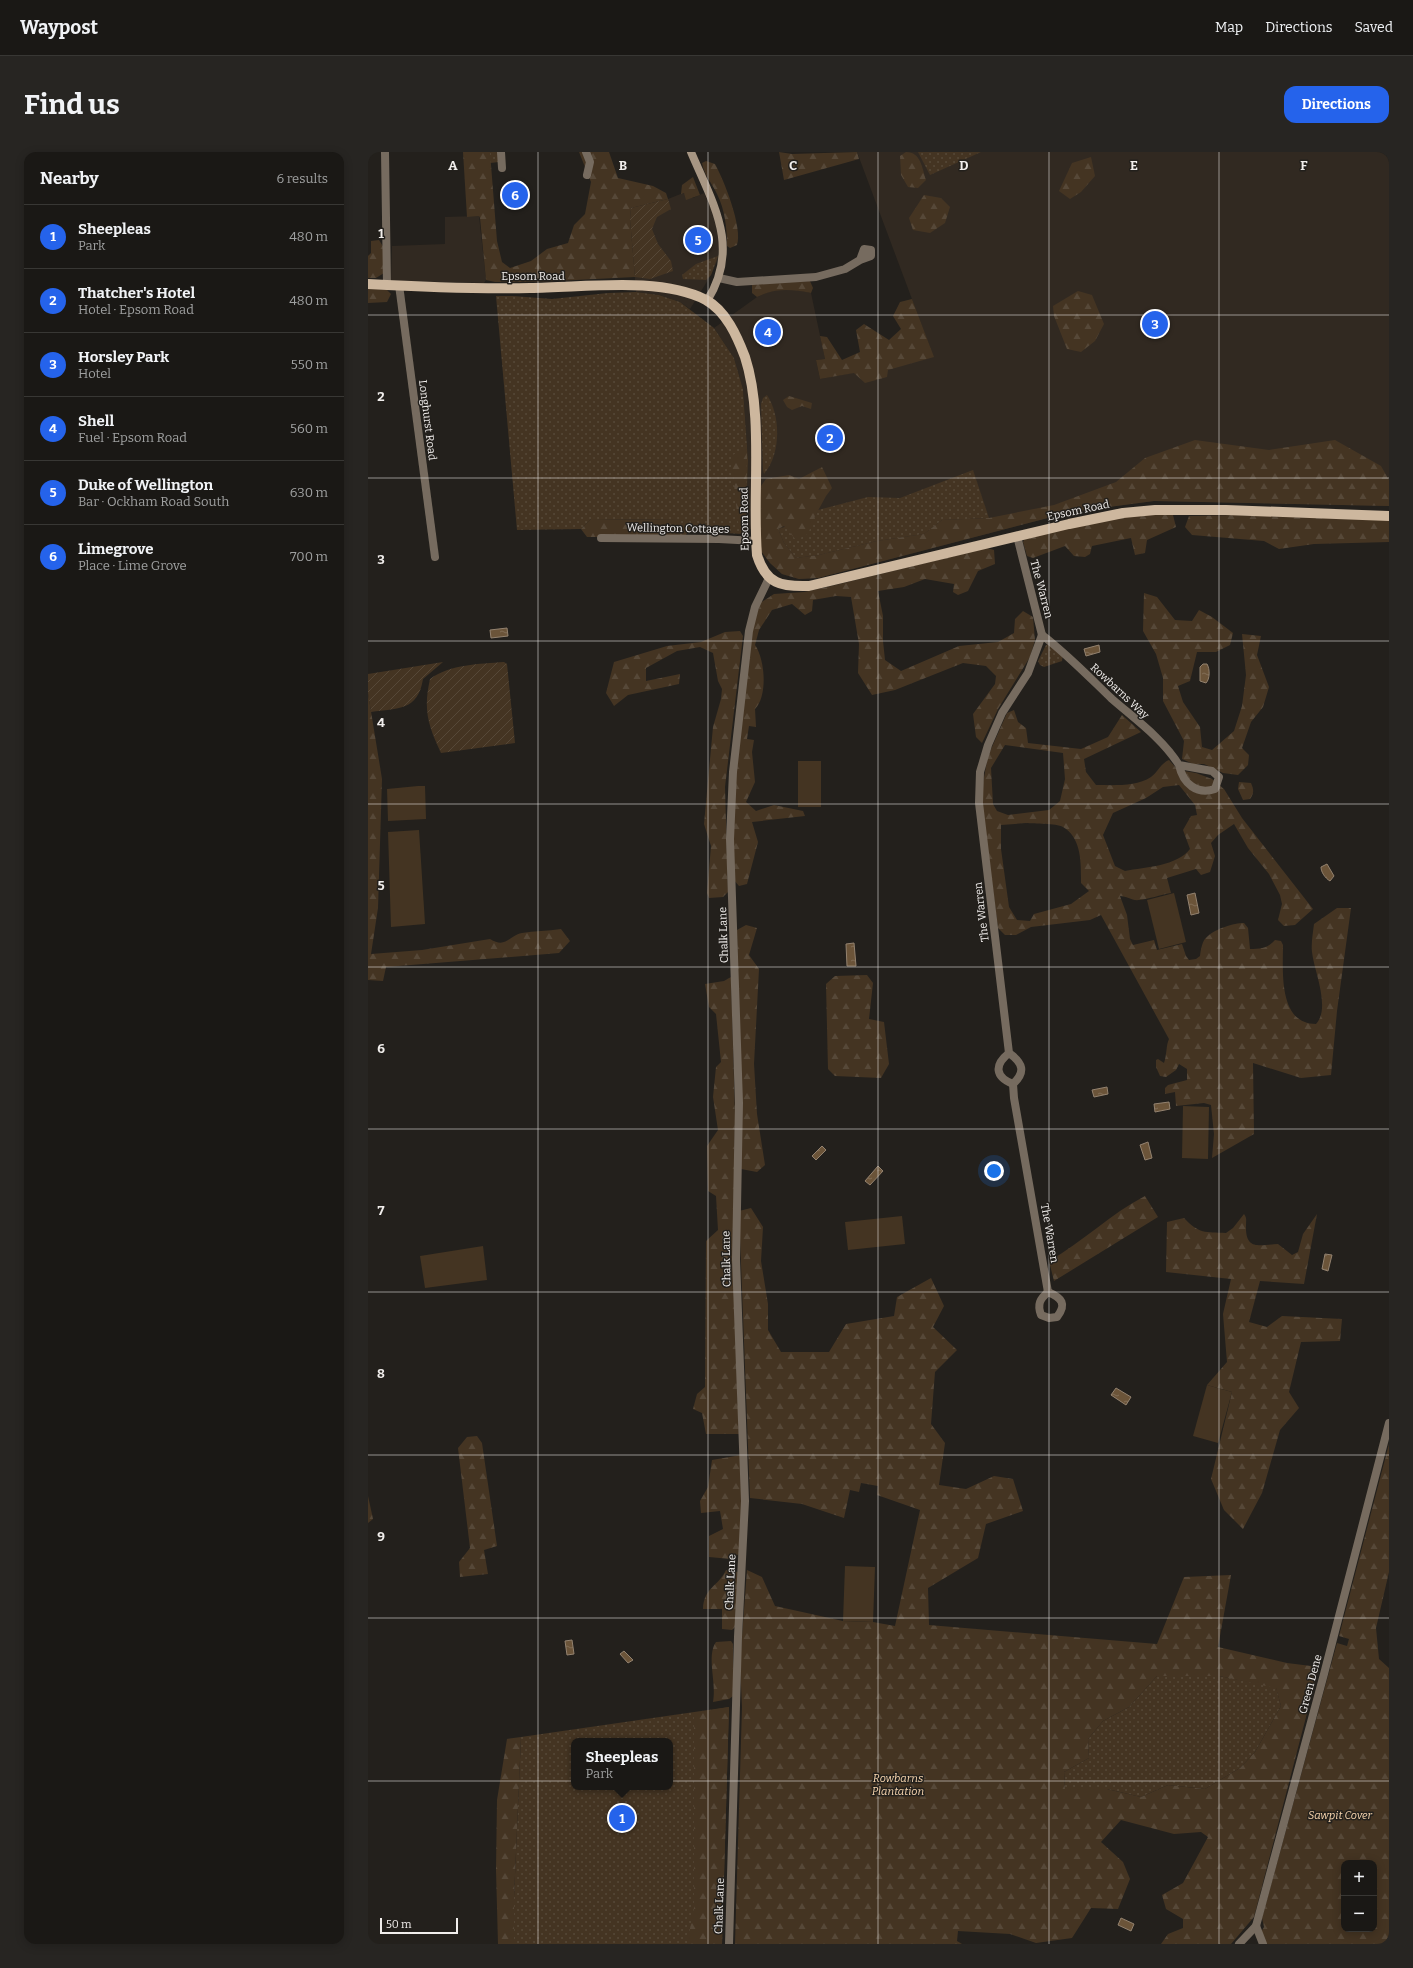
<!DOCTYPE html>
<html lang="en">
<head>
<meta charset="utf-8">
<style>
	:root { --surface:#1a1815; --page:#272522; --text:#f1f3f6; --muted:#9fa0a0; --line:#383734; --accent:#2563eb }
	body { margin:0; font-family:Bitter,serif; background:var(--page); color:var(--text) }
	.controls { position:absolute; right:12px; bottom:12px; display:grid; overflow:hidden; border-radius:8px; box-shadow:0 2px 10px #0003 }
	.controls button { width:36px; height:36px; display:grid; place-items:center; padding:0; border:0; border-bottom:1px solid var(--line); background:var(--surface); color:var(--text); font:20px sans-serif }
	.scale { position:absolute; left:12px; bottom:10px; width:78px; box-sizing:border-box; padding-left:4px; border:2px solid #f1eeec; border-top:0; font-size:11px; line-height:14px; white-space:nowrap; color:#f1eeec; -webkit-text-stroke:3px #23201c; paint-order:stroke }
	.you { position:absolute; left:626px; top:1019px; width:14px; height:14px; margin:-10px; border:3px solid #fff; border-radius:50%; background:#1a73e8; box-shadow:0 0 0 6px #1a73e833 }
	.badge { display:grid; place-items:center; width:26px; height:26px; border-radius:50%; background:var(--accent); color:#fff; font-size:13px; font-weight:700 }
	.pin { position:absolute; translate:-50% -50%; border:2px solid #fff; box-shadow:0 1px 4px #0006 }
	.popup { position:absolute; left:203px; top:1586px; width:102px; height:52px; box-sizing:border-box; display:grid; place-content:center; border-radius:8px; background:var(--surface); filter:drop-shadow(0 1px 3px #0005); font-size:13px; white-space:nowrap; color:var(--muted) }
	.popup b { font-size:15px; color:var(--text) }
	.popup::after { content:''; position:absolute; left:50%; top:100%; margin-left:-8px; border:8px solid transparent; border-top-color:var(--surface) }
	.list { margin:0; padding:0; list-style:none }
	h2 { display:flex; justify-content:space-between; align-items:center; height:52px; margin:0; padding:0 16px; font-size:17px }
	h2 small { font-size:13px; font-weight:400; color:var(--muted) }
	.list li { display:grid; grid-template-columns:26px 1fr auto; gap:12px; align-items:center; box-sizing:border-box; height:64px; padding:0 16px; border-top:1px solid var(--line) }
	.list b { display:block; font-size:15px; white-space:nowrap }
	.list p { margin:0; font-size:13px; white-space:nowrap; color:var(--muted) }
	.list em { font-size:13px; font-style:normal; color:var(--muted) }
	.map { position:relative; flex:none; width:1021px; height:1792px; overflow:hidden; border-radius:12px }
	header { display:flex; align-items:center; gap:24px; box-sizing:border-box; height:56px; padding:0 20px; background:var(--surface); border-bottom:1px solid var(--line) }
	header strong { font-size:19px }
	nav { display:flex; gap:22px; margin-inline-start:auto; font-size:14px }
	.intro { display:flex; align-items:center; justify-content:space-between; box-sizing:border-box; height:96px; padding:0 24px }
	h1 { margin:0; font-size:28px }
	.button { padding:10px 18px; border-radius:12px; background:var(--accent); color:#fff; font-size:14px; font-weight:700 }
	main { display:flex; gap:24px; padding:0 24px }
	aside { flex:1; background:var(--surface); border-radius:12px; box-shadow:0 2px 10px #0003 }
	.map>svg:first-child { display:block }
</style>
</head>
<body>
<header>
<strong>Waypost</strong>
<nav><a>Map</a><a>Directions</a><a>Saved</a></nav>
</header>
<div class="intro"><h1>Find us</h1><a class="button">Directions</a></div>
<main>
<aside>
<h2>Nearby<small>6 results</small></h2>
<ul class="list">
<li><span class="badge">1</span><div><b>Sheepleas</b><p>Park</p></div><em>480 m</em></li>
<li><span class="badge">2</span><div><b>Thatcher's Hotel</b><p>Hotel · Epsom Road</p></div><em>480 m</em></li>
<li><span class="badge">3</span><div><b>Horsley Park</b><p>Hotel</p></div><em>550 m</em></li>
<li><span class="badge">4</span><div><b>Shell</b><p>Fuel · Epsom Road</p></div><em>560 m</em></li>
<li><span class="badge">5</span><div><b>Duke of Wellington</b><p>Bar · Ockham Road South</p></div><em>630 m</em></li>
<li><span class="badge">6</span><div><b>Limegrove</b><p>Place · Lime Grove</p></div><em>700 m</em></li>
</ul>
</aside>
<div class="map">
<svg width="1021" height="1792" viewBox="0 0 1021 1792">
	<defs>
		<pattern id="grass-dots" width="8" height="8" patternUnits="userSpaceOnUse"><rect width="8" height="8" fill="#443422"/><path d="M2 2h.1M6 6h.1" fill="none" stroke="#564838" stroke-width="1.8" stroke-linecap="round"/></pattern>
		<pattern id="forest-firs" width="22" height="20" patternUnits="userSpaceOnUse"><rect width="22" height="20" fill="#443422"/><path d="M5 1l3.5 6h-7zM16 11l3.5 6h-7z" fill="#564838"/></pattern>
		<pattern id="garden-furrows" width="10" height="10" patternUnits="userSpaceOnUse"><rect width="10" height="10" fill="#443422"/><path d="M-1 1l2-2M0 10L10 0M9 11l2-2" fill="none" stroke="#564838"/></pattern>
		<pattern id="water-ripples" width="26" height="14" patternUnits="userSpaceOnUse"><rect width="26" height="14" fill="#6b5439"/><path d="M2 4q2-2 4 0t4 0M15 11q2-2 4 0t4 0" fill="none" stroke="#816d56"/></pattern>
	</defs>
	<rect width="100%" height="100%" fill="#23201c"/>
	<!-- built -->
	<g fill="#312921">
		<polygon points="489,0 1021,0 1021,354 786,349 703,360 450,426 431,427 414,422 402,411 391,377 378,377 380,308 375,237 366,206 346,176 389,145 400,140 420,136 443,141 457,207 448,208 452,227 510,216 563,198"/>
		<polygon points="315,41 325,46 336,41 347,65 352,91 350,107 343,123 322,157 312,150 291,143 268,140 262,67 263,56 300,47"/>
		<polygon points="111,64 118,128 116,131 23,129 24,94 77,92 77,65"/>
	</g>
	<!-- grass -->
	<g fill="url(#grass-dots)" fill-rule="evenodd">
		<polygon points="122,0 130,0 131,10 122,11"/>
		<polygon points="550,0 613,0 562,23"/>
		<polygon points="350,104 343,123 338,128 315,127 314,123 328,112"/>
		<polygon points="268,140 291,143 312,150 346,176 366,206 375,237 380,308 378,377 374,382 321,379 309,368 223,367 213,377 149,378 128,144 145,144 184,147 240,141"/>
		<path d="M399 243C413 264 413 302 396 322L395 318 393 252 395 246Z"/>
		<polygon points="605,318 621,366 574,368 556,382 509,389 451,403 428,406 416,391 410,377 446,366 450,358 500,345 532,346"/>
		<polygon points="681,492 695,503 694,509 676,515 672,513 670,509 678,493"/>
		<polygon points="789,1524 851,1524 908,1535 913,1554 887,1600 872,1616 837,1637 800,1633 773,1645 739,1637 697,1637 696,1620 721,1606 720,1587 735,1569 761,1555"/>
		<path d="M361 1555 354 1792H146V1746L153 1585ZM206 1589H302V1635H206Z"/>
	</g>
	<!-- forest -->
	<g fill="url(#forest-firs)" fill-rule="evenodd">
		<polygon points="95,0 122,0 129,89 134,110 142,116 163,109 179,97 200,91 206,73 217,62 223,30 211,0 241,0 250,26 285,34 298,41 300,47 263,56 262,67 267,125 168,130 127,130 118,128 112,66 111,64 99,65"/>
		<polygon points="411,0 424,2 489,0 491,7 416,28"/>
		<path d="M538 0C553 0 554 16 558 28L550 36 540 35 533 23 532 4Z"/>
		<polygon points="723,5 727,24 713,40 702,47 691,39 704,11"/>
		<path d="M338 9 347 12C356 28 375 76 369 93L362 96 359 94C359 76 357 58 349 42 344 31 336 23 334 11Z"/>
		<polygon points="325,25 332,43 318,48 316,41 313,42 314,33"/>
		<polygon points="556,43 573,46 582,55 577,71 562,81 545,78 541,66"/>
		<polygon points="11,88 16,96 16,121 8,126 0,126 0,104 3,101 3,89"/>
		<path d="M442 129 445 136 443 141C423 137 407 136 389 145L384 141V132Z"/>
		<polygon points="0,136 19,138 23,142 19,150 0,151"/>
		<polygon points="710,139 724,143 736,172 727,189 713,200 699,197 686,164 685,154"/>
		<polygon points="544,147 566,205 520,218 519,225 497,231 486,221 452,227 448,208 457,207 452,184 459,185 474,208 492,200 488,178 496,172 521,188 533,177 525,164 532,150"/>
		<polygon points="421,244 444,251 443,257 434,254 424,258 419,255 415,248"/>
		<polygon points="827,288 901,298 967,288 1013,314 1021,328 1021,354 786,349 703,360 450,426 431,427 414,422 402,411 392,398 393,334 398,327 421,323 431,327 454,315 464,336 458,344 446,366 440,382 428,388 416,374 410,377 416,391 428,406 451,403 509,389 556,382 574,368 621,366 686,353 748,330 777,306"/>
		<polygon points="379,295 378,377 374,382 370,370 363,304"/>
		<polygon points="787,361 805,363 808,375 779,388 777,401 767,403 763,386 724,394 722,402 717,405 706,404 697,394 665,406 659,404 655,390 657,386 753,365"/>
		<polygon points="866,363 1021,368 1021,390 946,392 911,397 896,389 824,383 817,375 821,364"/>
		<polygon points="223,367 310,368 321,379 316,385 219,385 213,377"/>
		<path d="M619 396 626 398 627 412 610 419 600 439 590 443 585 440 586 432 557 427 536 435 510 439 515 464V489L517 508 533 519 591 494 630 490 646 481 647 467 655 459 665 465 667 488 662 505 630 557 614 591 608 585 605 562 627 532 628 524 618 514 595 511 527 538 504 543 490 521 491 492 483 445 468 444 445 448 444 459 437 463 424 452 404 458 391 478 387 493C397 507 400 544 387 557L388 575 381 574 379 587 386 588 384 600 387 630 378 650 388 659 406 653 435 659 437 664 384 670 390 690 379 732 371 734 366 728 365 693 369 602 382 487 392 451 406 442 436 440 459 435Z"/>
		<polygon points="776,441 789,445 807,468 824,469 831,458 844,465 865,481 862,493 848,500 829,500 822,529 810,534 815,550 832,575 834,595 844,598 866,579 874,554 878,523 874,482 893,484 889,503 901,535 895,555 883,570 874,596 881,603 880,613 870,623 855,621 836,612 825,612 814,607 816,589 795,549 795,526 788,502 775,479"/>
		<polygon points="372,479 375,484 357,635 360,740 355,745 341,746 339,741 343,694 336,672 345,575 353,547 354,537 350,529 345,501 332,495 309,499 278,516 278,529 312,522 311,532 260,543 246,554 238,541 246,510 299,494 333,490 357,480"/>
		<path d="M0 541 14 627 10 756 3 802 54 798 122 787C138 797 140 784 154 781 166 779 180 779 193 777L202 789 191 801 18 815 15 829 0 828Z"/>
		<path d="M646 558 650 570 658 576 660 591 713 597 740 585 754 563 773 580 716 607 718 620 728 633C745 633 768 635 783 625 790 620 792 612 801 608L810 618 828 621 844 627 856 637 874 666 945 757 927 773 916 774 910 768 914 752 912 743 901 722 880 696 866 672 850 683 843 691 847 704 842 720 833 723 828 717 799 726 803 741C792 743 781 747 771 748 764 749 759 744 752 744L759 763 762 787 765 793 786 788 789 798 814 792 818 804 821 808 828 807 832 804C833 797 834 788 840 784 847 777 866 771 876 771L880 776 882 797C893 797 900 796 907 788L913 789 915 793C915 818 910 872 948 872 963 856 946 819 944 800 943 791 945 781 946 772L969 756H983L969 859 963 923 933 926 885 911 886 982 844 1006 846 982 843 953 836 951 808 954 807 940 797 942V936L800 933 819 928V917L811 912 808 918 798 925 792 924 788 915V908L790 907 796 911C799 902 798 893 801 887L733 763 722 768 663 775 648 783H637L630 776 615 661 614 636 620 604 639 561ZM637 593 695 601 697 627 692 649 681 658 640 663 629 659 625 652 623 616ZM811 633 827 653 829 663 823 664 815 678 822 697C809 714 778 715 757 719L747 714 735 683 745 661 778 646 795 635ZM658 671C666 672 688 671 695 675 714 686 713 712 713 731L721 739 703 752 666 762 662 769 649 768 641 755 633 697V673Z"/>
		<path d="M871 630 883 631C886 638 886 641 882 647L875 648 870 637Z"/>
		<polygon points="378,773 389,776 381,803 391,817 386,912 389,962 397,1013 389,1020 373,1017 369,778"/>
		<polygon points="499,823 505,831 501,867 516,870 521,912 513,926 467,924 460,917 458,832 467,824"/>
		<polygon points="363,825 367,963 365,1112 371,1282 338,1282 334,1261 325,1257 329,1242 337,1235 338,1089 350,1078 348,1044 340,1039 339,994 350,978 345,945 348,915 353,910 348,862 341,855 337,832 356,829"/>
		<path d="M777 1044 790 1065 686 1129 681 1109C715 1090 742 1062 777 1044Z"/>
		<path d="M383 1056 395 1075 393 1109 400 1152V1178L413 1200H461L478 1172 526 1164 529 1145 563 1126 576 1154 565 1175 589 1198 567 1220 563 1272 577 1291 571 1333 598 1337 626 1324 645 1327 655 1359 618 1372 610 1406 560 1436 561 1473 789 1492 816 1425 863 1423 850 1495 919 1511 951 1515 886 1765 863 1792H793L800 1782 815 1776V1767L798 1757 794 1743 815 1731 840 1685 833 1680 806 1682 753 1668 733 1690 755 1710 762 1727 750 1757 723 1756 704 1786 668 1791 642 1782 590 1779 589 1789 594 1792H367L374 1555 372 1511 379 1418 394 1425 407 1454 475 1469 505 1470 527 1474 552 1358 509 1343 510 1334 493 1331 491 1340 482 1338 476 1366 434 1352 382 1346 371 1059ZM789 1524H851L908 1536 913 1554 887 1600 872 1616 837 1637 800 1633 773 1645 739 1637H697L696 1620 721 1606 720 1587 735 1569 761 1555Z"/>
		<path d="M876 1062C879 1066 878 1068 878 1073 877 1099 891 1093 910 1092L924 1103 930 1100 935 1082 949 1062 936 1132 892 1129 881 1170 899 1175 914 1164 974 1167 972 1189 933 1190 921 1240 931 1256 912 1278 894 1341 875 1377 856 1358 843 1327 864 1240 839 1233 859 1210 855 1162 863 1127 798 1120 799 1070 816 1066C831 1082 837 1080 858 1081L865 1076Z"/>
		<polygon points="109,1284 114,1291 129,1394 116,1398 120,1422 92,1425 91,1410 102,1396 90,1296 99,1285"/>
		<path d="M1021 1292V1420L1008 1476 1011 1507 1021 1516V1792H897L893 1780 896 1775 894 1766 969 1491 979 1494 981 1487 971 1484ZM976 1711H1006V1777H976Z"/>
		<polygon points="373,1303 374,1348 371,1402 363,1407 341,1405 341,1384 355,1377 352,1359 333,1361 332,1349 340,1335 344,1308"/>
		<polygon points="0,1344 5,1367 0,1371"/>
		<path d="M358 1418 370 1420 367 1475 364 1478 354 1477V1457H335C336 1435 350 1435 358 1418Z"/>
		<path d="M363 1489 365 1492V1544L361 1547 345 1550C349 1532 338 1504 348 1490Z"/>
		<polygon points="361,1555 354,1792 319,1792 326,1756 326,1561"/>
		<polygon points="153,1585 146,1746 146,1792 130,1792 128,1718 129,1648 139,1587"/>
	</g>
	<!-- garden -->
	<g fill="url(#garden-furrows)">
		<polygon points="300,47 303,57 289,65 284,77 290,92 303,109 305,119 282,127 267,125 262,67 263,56"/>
		<path d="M75 510 55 527C50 559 30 556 3 560L0 541V522Z"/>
		<path d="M136 510 139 512 147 591 73 601C60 573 55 558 62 527 83 512 111 512 136 510Z"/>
	</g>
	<!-- pitch -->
	<g fill="#443422">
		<rect x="430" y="609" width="23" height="46"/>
		<polygon points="50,634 57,634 58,667 20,669 19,637"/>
		<polygon points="51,678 57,772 23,775 20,680"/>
		<polygon points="806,741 818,790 791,797 779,748"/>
		<polygon points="815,954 841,955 840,1007 814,1006"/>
		<polygon points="534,1064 537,1092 480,1098 477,1070"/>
		<polygon points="115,1094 119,1128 57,1136 52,1104"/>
		<polygon points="839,1233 864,1240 850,1291 825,1284"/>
		<polygon points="477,1414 507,1415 505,1470 475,1469"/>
	</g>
	<!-- water -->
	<g fill="url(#water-ripples)" stroke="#93826f">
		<polygon points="139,476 140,484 123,486 122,478"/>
		<polygon points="731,493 732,500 718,504 716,497"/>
		<path d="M835 512H839C842 517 842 527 838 531L832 529V515Z"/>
		<path d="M959 712 966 724 962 729C957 726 953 720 953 715Z"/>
		<polygon points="827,741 831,761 823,763 819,743"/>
		<polygon points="486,791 488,814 479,814 478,792"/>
		<polygon points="739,935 740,942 726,945 724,938"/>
		<polygon points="801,950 802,957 787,960 786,952"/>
		<polygon points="780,990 784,1006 777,1008 772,993"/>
		<polygon points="454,994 458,998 448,1008 444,1004"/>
		<polygon points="510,1014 515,1019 502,1033 497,1029"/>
		<polygon points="957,1102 964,1103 960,1119 954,1117"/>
		<polygon points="748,1236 763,1245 758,1253 743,1243"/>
		<polygon points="204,1488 206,1502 199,1503 197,1489"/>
		<polygon points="256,1499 265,1508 260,1511 252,1502"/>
		<polygon points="753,1766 766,1772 763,1779 750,1773"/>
	</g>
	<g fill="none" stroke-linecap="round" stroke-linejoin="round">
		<!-- minor -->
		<g stroke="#766b5f" stroke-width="8">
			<polyline points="17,0 19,133"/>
			<polyline points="133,0 134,16"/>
			<polyline points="218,0 222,10 219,23"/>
			<polyline points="351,126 369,130 448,125 477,117 492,108 496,97 503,98 503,104 492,108"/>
			<polyline points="31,133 67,405"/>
			<path d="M649 384 674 483 660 521 634 561 620 593 612 620 611 651 641 901C655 911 658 920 645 932L646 946 680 1140"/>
			<polyline points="233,386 351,387 388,389"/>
			<path d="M674 483C699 502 721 525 744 547 767 567 795 587 811 613L844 619 851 625 847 637C829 643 815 632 811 613"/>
			<path d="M641 901C626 913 627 925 645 932"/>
			<path d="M680 1140C694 1146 699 1152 689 1165L681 1166 673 1163C669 1152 672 1147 680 1140Z"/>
			<polyline points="361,1792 370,1485 377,1349 368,1107 371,951 362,687 365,620 381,479 387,455 401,426"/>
			<polyline points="871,1792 888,1774"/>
		</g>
		<!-- tertiary -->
		<polyline stroke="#766b5f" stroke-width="8" points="895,1792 888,1774 956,1522 1021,1271"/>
		<!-- secondary -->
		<path stroke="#a79683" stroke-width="8" d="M323 0C345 52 373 95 339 149"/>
		<!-- primary -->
		<path stroke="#cdb79e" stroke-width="10" d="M0 132C54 135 108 137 162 136 215 136 291 124 338 148 358 159 369 184 377 205 396 263 384 342 389 403 398 432 413 435 441 434L701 372 755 361 787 358H858L1021 364"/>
	</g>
	<!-- grid -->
	<path fill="none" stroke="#f1eeec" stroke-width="1" stroke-opacity="0.55" d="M170 0V1792M340 0V1792M510 0V1792M681 0V1792M851 0V1792M0 163H1021M0 326H1021M0 489H1021M0 652H1021M0 815H1021M0 977H1021M0 1140H1021M0 1303H1021M0 1466H1021M0 1629H1021"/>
	<g text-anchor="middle" stroke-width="3" stroke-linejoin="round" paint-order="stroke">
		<!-- street labels -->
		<g font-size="11" fill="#f1eeec" stroke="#23201c">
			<text x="165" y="128">Epsom Road</text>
			<text transform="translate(60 268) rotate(83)" y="4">Longhurst Road</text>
			<text transform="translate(710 358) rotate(-12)" y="4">Epsom Road</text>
			<text transform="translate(376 367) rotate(-91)" y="4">Epsom Road</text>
			<text transform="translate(310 376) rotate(1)" y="4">Wellington Cottages</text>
			<text transform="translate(674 437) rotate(75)" y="4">The Warren</text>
			<text transform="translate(752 539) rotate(43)" y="4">Rowbarns Way</text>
			<text transform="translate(613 760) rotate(-97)" y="4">The Warren</text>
			<text transform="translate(355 783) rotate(-92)" y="4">Chalk Lane</text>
			<text transform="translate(682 1081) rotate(80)" y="4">The Warren</text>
			<text transform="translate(358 1107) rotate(-91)" y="4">Chalk Lane</text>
			<text transform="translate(362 1430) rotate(-87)" y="4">Chalk Lane</text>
			<text transform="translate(942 1532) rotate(-75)" y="4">Green Dene</text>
			<text transform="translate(351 1754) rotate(-88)" y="4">Chalk Lane</text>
		</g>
		<!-- park labels -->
		<g font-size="11" font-style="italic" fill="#f9d7b0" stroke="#23201c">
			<text x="530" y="1630">Rowbarns<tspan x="530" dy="13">Plantation</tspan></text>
			<text x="972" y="1667">Sawpit Cover</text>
		</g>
	</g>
	<g font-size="13" text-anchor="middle" font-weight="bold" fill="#f1eeec" stroke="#23201c" stroke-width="3" stroke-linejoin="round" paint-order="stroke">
		<text x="85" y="18">A</text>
		<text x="255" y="18">B</text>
		<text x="425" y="18">C</text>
		<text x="596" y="18">D</text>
		<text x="766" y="18">E</text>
		<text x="936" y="18">F</text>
		<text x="13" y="86">1</text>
		<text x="13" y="249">2</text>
		<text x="13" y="412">3</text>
		<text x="13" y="575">4</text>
		<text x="13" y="738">5</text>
		<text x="13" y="901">6</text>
		<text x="13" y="1063">7</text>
		<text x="13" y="1226">8</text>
		<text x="13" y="1389">9</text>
	</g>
</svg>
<div class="controls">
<button>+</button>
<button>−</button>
</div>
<div class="scale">50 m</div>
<div class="you"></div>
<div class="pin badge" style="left:254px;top:1666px">1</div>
<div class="popup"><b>Sheepleas</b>Park</div>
<div class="pin badge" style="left:462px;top:286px">2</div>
<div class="pin badge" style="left:787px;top:172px">3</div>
<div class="pin badge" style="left:400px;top:180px">4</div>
<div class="pin badge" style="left:330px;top:88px">5</div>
<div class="pin badge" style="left:147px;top:43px">6</div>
</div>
</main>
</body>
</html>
